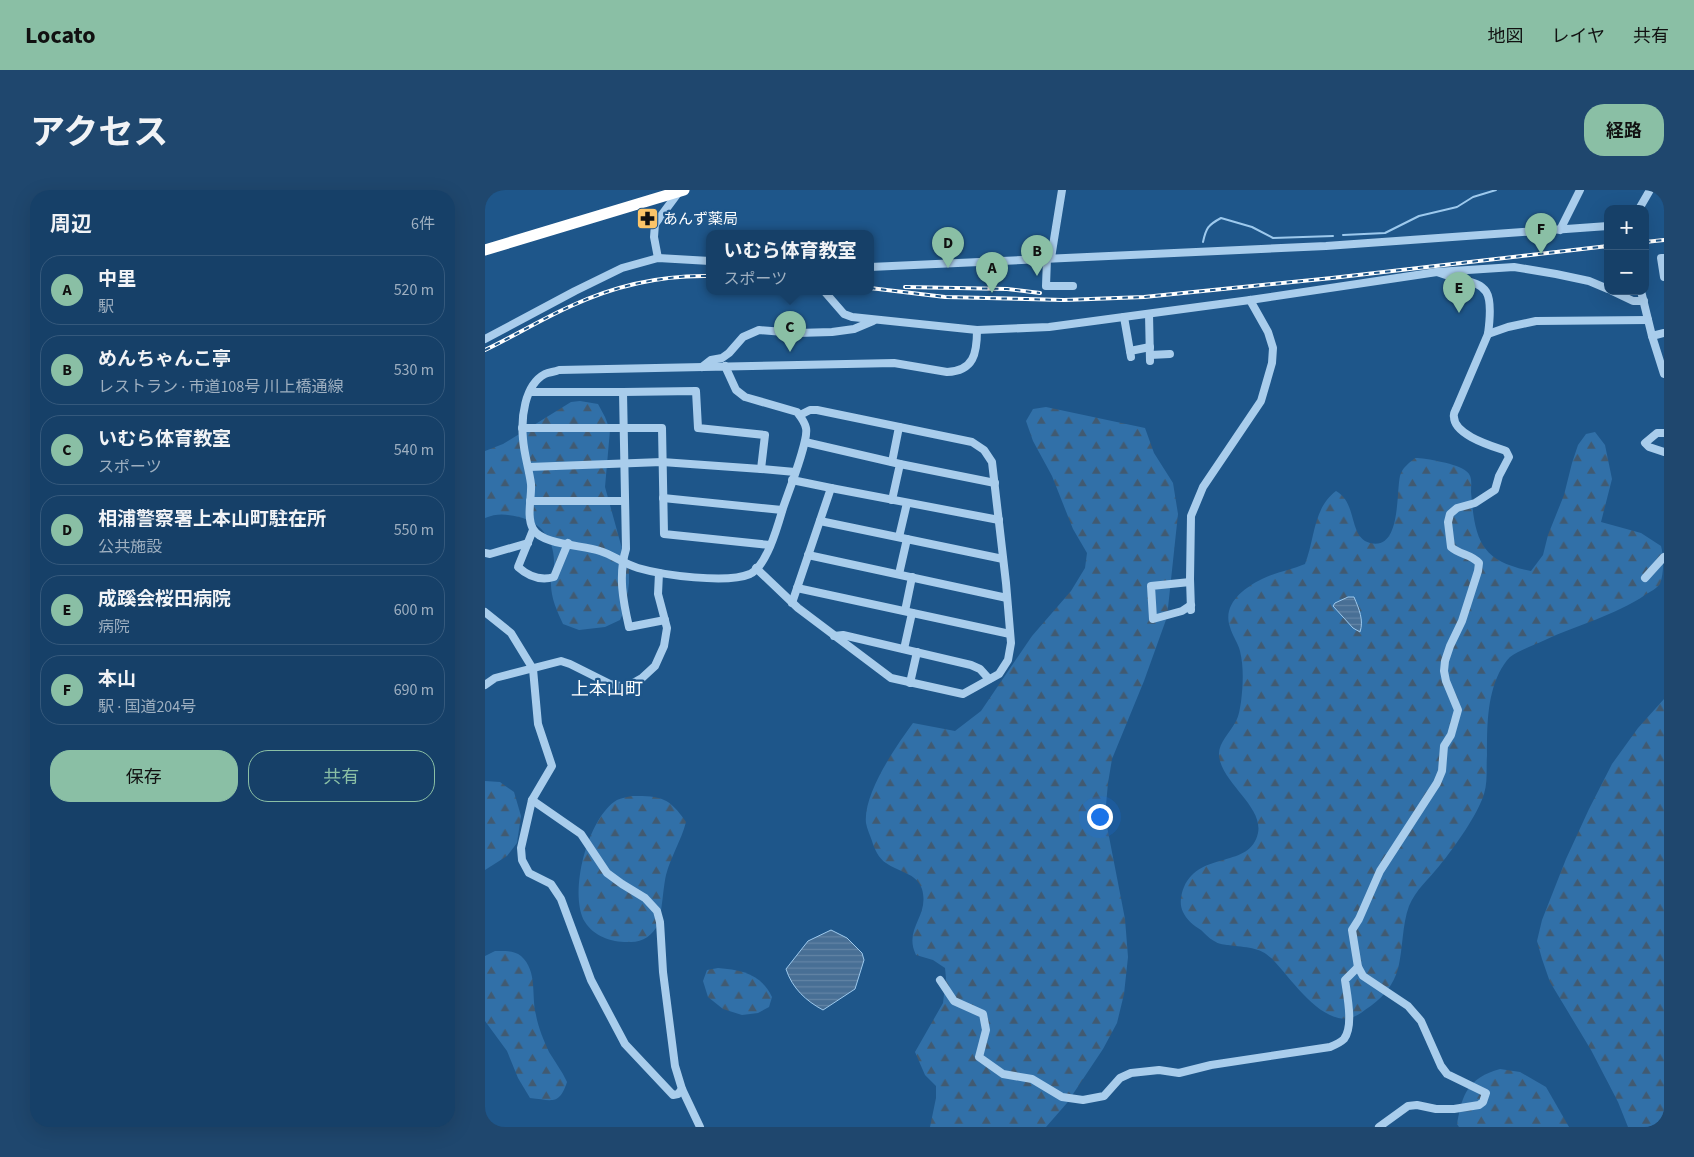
<!DOCTYPE html>
<html lang="ja">
<head>
<meta charset="utf-8">
<style>
	:root { --surface:#164068; --page:#1f476e; --text:#f1f3f6; --muted:#9eafc0; --line:#35597c; --accent:#8abfa5 }
	body { margin:0; font-family:"Source Sans 3","Noto Sans JP",sans-serif; background:var(--page); color:var(--text) }
	.controls { position:absolute; right:15px; top:15px; display:grid; overflow:hidden; border-radius:10px; box-shadow:0 5px 20px #0002 }
	.controls button { width:45px; height:45px; display:grid; place-items:center; padding:0; border:0; border-bottom:1px solid var(--line); background:var(--surface); color:var(--text); font:25px sans-serif }
	.you { position:absolute; left:614px; top:626px; width:18px; height:18px; margin:-12px; border:4px solid #fff; border-radius:50%; background:#1a73e8; box-shadow:0 0 0 8px #1a73e833 }
	.badge { display:grid; place-items:center; width:32px; height:32px; border-radius:50%; background:var(--accent); color:#111; font-size:16px; font-weight:700 }
	.pin { position:absolute; translate:-50% -41px; filter:drop-shadow(0 1px 2px #0008) }
	.pin::after { content:''; position:absolute; top:26px; width:18px; height:15px; background:inherit; clip-path:polygon(0 0,100% 0,50% 100%) }
	.popup { position:absolute; left:221px; top:40px; width:168px; height:65px; box-sizing:border-box; display:grid; place-content:center; border-radius:10px; background:var(--surface); filter:drop-shadow(0 1px 4px #0005); font-size:16px; white-space:nowrap; color:var(--muted) }
	.popup b { font-size:19px; color:var(--text) }
	.popup::after { content:''; position:absolute; left:50%; top:100%; margin-left:-10px; border:10px solid transparent; border-top-color:var(--surface) }
	.list { margin:0; padding:0; list-style:none }
	h2 { display:flex; justify-content:space-between; align-items:center; height:65px; margin:0; padding:0 20px; font-size:21px }
	h2 small { font-size:16px; font-weight:400; color:var(--muted) }
	.list li { display:grid; grid-template-columns:32px 1fr auto; gap:15px; align-items:center; box-sizing:border-box; height:70px; margin:0 10px 10px; padding:0 10px; border:1px solid var(--line); border-radius:20px }
	.list b { display:block; font-size:19px; white-space:nowrap }
	.list p { margin:0; font-size:16px; white-space:nowrap; color:var(--muted) }
	.list em { font-size:16px; font-style:normal; color:var(--muted) }
	.actions { display:flex; gap:10px; padding:15px 20px }
	.actions a { flex:1; padding:11px 0; border:1px solid var(--accent); border-radius:20px; text-align:center; font-size:18px; color:var(--accent) }
	.actions .main { background:var(--accent); color:#111 }
	.map { position:relative; flex:none; width:1179px; height:937px; overflow:hidden; border-radius:20px }
	header { display:flex; align-items:center; gap:30px; box-sizing:border-box; height:70px; padding:0 25px; background:var(--accent); color:#111 }
	header strong { font-size:24px }
	nav { display:flex; gap:28px; margin-inline-start:auto; font-size:18px }
	.intro { display:flex; align-items:center; justify-content:space-between; box-sizing:border-box; height:120px; padding:0 30px }
	h1 { margin:0; font-size:35px }
	.button { padding:12px 22px; border-radius:20px; background:var(--accent); color:#111; font-size:18px; font-weight:700 }
	main { display:flex; gap:30px; padding:0 30px }
	aside { flex:1; background:var(--surface); border-radius:20px; box-shadow:0 5px 20px #0002 }
	.map>svg:first-child { display:block }
</style>
</head>
<body>
<header>
<strong>Locato</strong>
<nav><a>地図</a><a>レイヤ</a><a>共有</a></nav>
</header>
<div class="intro"><h1>アクセス</h1><a class="button">経路</a></div>
<main>
<aside>
<h2>周辺<small>6件</small></h2>
<ul class="list">
<li><span class="badge">A</span><div><b>中里</b><p>駅</p></div><em>520 m</em></li>
<li><span class="badge">B</span><div><b>めんちゃんこ亭</b><p>レストラン · 市道108号 川上橋通線</p></div><em>530 m</em></li>
<li><span class="badge">C</span><div><b>いむら体育教室</b><p>スポーツ</p></div><em>540 m</em></li>
<li><span class="badge">D</span><div><b>相浦警察署上本山町駐在所</b><p>公共施設</p></div><em>550 m</em></li>
<li><span class="badge">E</span><div><b>成蹊会桜田病院</b><p>病院</p></div><em>600 m</em></li>
<li><span class="badge">F</span><div><b>本山</b><p>駅 · 国道204号</p></div><em>690 m</em></li>
</ul>
<div class="actions"><a class="main">保存</a><a>共有</a></div>
</aside>
<div class="map">
<svg width="1179" height="937" viewBox="0 0 1179 937">
	<defs>
		<pattern id="forest-firs" width="22" height="20" patternUnits="userSpaceOnUse" patternTransform="scale(1.25)"><rect width="22" height="20" fill="#3170a8"/><path d="M5 1l3.5 6h-7zM16 11l3.5 6h-7z" fill="#415a71"/></pattern>
		<pattern id="water-rules" width="6" height="5" patternUnits="userSpaceOnUse" patternTransform="scale(1.25)"><rect width="6" height="5" fill="#486f95"/><path d="M0 2.5h6" fill="none" stroke="#6385a5"/></pattern>
	</defs>
	<rect width="100%" height="100%" fill="#1e568a"/>
	<!-- forest -->
	<g fill="url(#forest-firs)">
		<path d="M95 211 113 214 120 227 125 240 120 297 136 355 144 374V393L141 417 135 430 120 437 94 440 78 434C72 421 66 408 66 394 65 386 70 379 69 371 69 349 55 332 34 327 21 324 12 323 0 328V261L18 254 86 212Z"/>
		<path d="M561 217 660 238 669 263 688 293 693 324 682 427 659 491 627 569 623 593 620 626 640 729 643 767 639 804 632 833 618 859 582 913 561 937H445L451 908V896L440 885 430 862 458 813 461 788 460 778 448 770 431 765C418 738 445 727 437 699 432 683 413 682 401 673 394 669 389 658 387 651 385 645 382 639 381 633 378 604 411 556 428 533L470 541 496 521 547 446 586 401 600 378 602 363 588 339 567 286 548 251 541 231 548 219Z"/>
		<path d="M1110 242 1120 255 1127 289 1116 332 1156 343 1176 356C1179 367 1179 383 1175 394 1172 398 1165 402 1160 405 1131 425 1092 435 1060 450 1049 455 1035 460 1025 467 1021 471 1017 477 1014 483 1002 508 1002 537 1002 565 1001 578 1003 591 999 604 993 624 969 658 955 675 944 689 931 699 924 716 917 735 918 759 913 779 908 795 900 805 887 815 881 819 872 827 865 828 836 834 807 790 790 772 776 756 763 758 743 755 741 755 733 754 731 752 726 750 720 744 716 740 709 736 701 729 698 722 694 714 696 704 699 697 716 660 765 679 773 643 778 618 742 596 735 571 730 555 744 545 751 531 754 526 755 518 756 512 758 496 759 477 755 461 753 453 747 445 745 437 737 414 759 398 777 389 791 382 806 380 820 374 830 349 828 318 851 301 873 313 863 347 885 353 916 361 911 304 915 286 917 278 924 273 930 268 940 268 974 274 981 281 988 286 986 294 986 302 990 350 995 371 1046 381L1058 365 1063 345 1079 305 1087 273 1093 255 1101 244Z"/>
		<polygon points="1179,509 1179,937 1143,937 1133,912 1106,860 1065,792 1057,769 1052,751 1057,730 1081,669 1104,619 1127,574 1153,538"/>
		<polygon points="0,591 15,592 29,602 36,626 32,653 22,666 0,680"/>
		<path d="M147 606C176 606 184 607 201 632 196 651 186 666 181 685 178 698 177 724 173 734 168 745 158 752 146 752 129 753 109 747 100 732 83 703 103 627 132 610 136 608 142 607 147 606Z"/>
		<path d="M10 761C18 761 29 760 36 766 53 781 46 806 51 825 53 837 59 851 64 862 70 872 77 881 82 892 74 916 67 910 45 908L33 888 22 861 0 831V766Z"/>
		<path d="M233 778C257 780 276 784 287 807L284 817 273 823 257 825 238 819 223 807 218 791 222 780Z"/>
		<path d="M1015 879 1035 882 1061 897 1084 937H974L972 934C977 904 983 888 1015 879Z"/>
	</g>
	<!-- water -->
	<g fill="url(#water-rules)" stroke="#9dc9ed">
		<path d="M863 407H869C874 419 879 430 875 442L868 438 848 416 850 413Z"/>
		<path d="M346 740 362 748 377 763 379 770 370 799 338 820C321 811 307 798 301 779L323 751Z"/>
	</g>
	<g fill="none" stroke-linecap="round" stroke-linejoin="round">
		<!-- stream -->
		<g stroke="#9dc9ed" stroke-width="2">
			<polyline points="858,45 900,43 934,26 972,17 988,7 1011,0"/>
			<path d="M718 52C721 38 723 35 736 28L767 37 788 48 848 46"/>
		</g>
		<!-- minor -->
		<g stroke="#a9cdec" stroke-width="8">
			<polyline points="1154,19 1165,0"/>
			<polyline points="1075,40 1095,0"/>
			<polyline points="173,68 169,47 170,34 193,3"/>
			<polyline points="562,68 561,96 588,96"/>
			<polyline points="566,68 577,0"/>
			<polyline points="1179,68 1176,68 1179,87"/>
			<polyline points="385,77 841,56 1123,36"/>
			<polyline points="339,101 359,124 367,127 492,140 564,137 765,110 952,82 1029,77 1071,84 1104,91 1123,99"/>
			<polyline points="1127,101 1148,111 1159,111"/>
			<polyline points="1156,101 1167,146 1179,184"/>
			<polyline points="664,124 665,171"/>
			<polyline points="639,127 646,167"/>
			<polyline points="1003,144 1023,137 1051,131 1163,130"/>
			<polyline points="1167,146 1179,143"/>
			<polyline points="0,149 90,101 137,78 173,68 225,71"/>
			<polyline points="645,161 665,157"/>
			<polyline points="665,165 685,164"/>
			<path d="M240 176 251 200 260 207 312 222C315 226 320 232 321 238 324 250 303 303 298 318 293 335 282 376 265 384 242 394 177 385 153 378 139 374 128 365 115 361 98 355 57 355 48 339 41 326 47 308 46 294 44 279 39 264 38 249 36 229 39 195 60 184 64 182 70 182 74 180L409 173 462 182C489 181 492 163 492 140"/>
			<polyline points="217,177 226,170 237,168 244,163 258,147 274,140 312,143 347,142 369,139 388,131"/>
			<path d="M45 202H138L141 359C133 385 138 411 144 437L180 430"/>
			<polyline points="37,238 177,238 179,344 285,355"/>
			<polyline points="1179,243 1172,243 1160,253 1164,257 1179,262"/>
			<polyline points="320,252 415,274 407,310"/>
			<polyline points="407,272 414,237"/>
			<polyline points="415,274 510,293"/>
			<polyline points="44,277 177,272 276,279 280,245 213,238 211,201 138,202"/>
			<polyline points="276,279 310,282"/>
			<polyline points="307,290 346,298"/>
			<polyline points="178,308 297,320"/>
			<polyline points="45,311 140,311"/>
			<polyline points="335,331 518,369"/>
			<path d="M48 340 33 377C43 386 55 391 69 387L83 353"/>
			<polyline points="414,347 422,313"/>
			<polyline points="0,363 5,364 43,353"/>
			<polyline points="323,365 522,408"/>
			<polyline points="271,378 313,418 406,488 478,504 514,484 523,470 526,453 521,393 507,272 499,260 487,252 332,220 325,220 315,225"/>
			<polyline points="414,384 422,349"/>
			<polyline points="1160,388 1179,367"/>
			<polyline points="705,392 666,396 668,429 697,421 706,415"/>
			<polyline points="312,398 525,444"/>
			<polyline points="307,413 346,298 514,330"/>
			<polyline points="706,420 705,389 706,326 718,297 776,211 787,173 788,158 783,142 765,110"/>
			<polyline points="420,421 427,387"/>
			<polyline points="0,422 26,443 48,479 53,534 67,576 47,610 36,658 37,670 44,683 66,694 76,709 106,790 140,854 188,905 193,904 197,899"/>
			<polyline points="349,446 358,445 486,475 495,479 504,489"/>
			<polyline points="419,459 427,423"/>
			<polyline points="425,493 432,462"/>
			<polyline points="0,495 10,488 76,471 85,474 125,494 135,496 143,496 157,488 170,476 179,456 182,438 173,404 174,383"/>
			<polyline points="47,610 96,644 122,683 137,694 160,708 172,721 175,732 178,782 190,876 197,899 215,937"/>
			<path d="M455 790 469 811 498 824 501 840 494 867 518 884 547 889 577 907 598 910 619 906 635 888 646 883 674 880 694 883 726 875 845 857C850 855 855 853 859 849 869 836 862 805 860 790L873 777"/>
			<path d="M894 937 923 916 932 915 951 919H969L994 915 998 912 1001 903 962 884 956 876 936 831 923 816 878 786 873 777 867 740 874 729 895 681 952 593 957 581 959 556 966 545 973 520 961 491 959 481 960 471 965 456 977 431 993 381 994 373C986 364 975 365 966 357L963 332 965 324 972 318 990 313 1010 300 1014 286 1024 267 1021 261C1007 256 969 245 969 227 968 224 970 221 971 219L1003 144C1011 85 995 98 952 82"/>
		</g>
		<!-- highway -->
		<polyline stroke="#fff" stroke-width="11" points="0,60 199,0"/>
		<defs>
			<g id="rail">
				<polyline points="1160,52 1179,50"/>
				<polyline points="420,97 522,99 555,103"/>
				<polyline points="385,98 460,107 579,110 659,107 847,88 1123,56"/>
				<path d="M0 160C29 146 57 129 86 116 129 96 178 85 225 86"/>
			</g>
		</defs>
		<!-- rail casing -->
		<use href="#rail" stroke="#fff" stroke-width="4"/>
		<!-- rail -->
		<use href="#rail" stroke="#1e568a" stroke-width="2" stroke-dasharray="5.5" stroke-linecap="butt"/>
	</g>
	<!-- icons -->
	<defs>
		<symbol id="pharmacy-square" viewBox="-11 -11 22 22"><rect x="-9" y="-9" width="18" height="18" rx="4" fill="#fbc468" stroke="#1e568a"/><path d="M-2-6h4v4h4v4h-4v4h-4v-4h-4v-4h4Z" fill="#111"/></symbol>
	</defs>
	<g fill-rule="evenodd">
		<use href="#pharmacy-square" x="150" y="16" width="25" height="25"/>
	</g>
	<g text-anchor="middle" stroke-width="4.5" stroke-linejoin="round" paint-order="stroke">
		<!-- poi labels -->
		<g font-size="15" fill="#fff" stroke="#1e568a" text-anchor="start">
			<text x="178" y="34">あんず薬局</text>
		</g>
		<!-- quarter labels -->
		<g font-size="18" fill="#fff" stroke="#1e568a">
			<text x="122" y="505">上本山町</text>
		</g>
	</g>
</svg>
<div class="controls">
<button>+</button>
<button>−</button>
</div>
<div class="you"></div>
<div class="pin badge" style="left:507px;top:103px">A</div>
<div class="pin badge" style="left:552px;top:86px">B</div>
<div class="pin badge" style="left:305px;top:162px">C</div>
<div class="popup"><b>いむら体育教室</b>スポーツ</div>
<div class="pin badge" style="left:463px;top:78px">D</div>
<div class="pin badge" style="left:974px;top:123px">E</div>
<div class="pin badge" style="left:1056px;top:64px">F</div>
</div>
</main>
</body>
</html>
